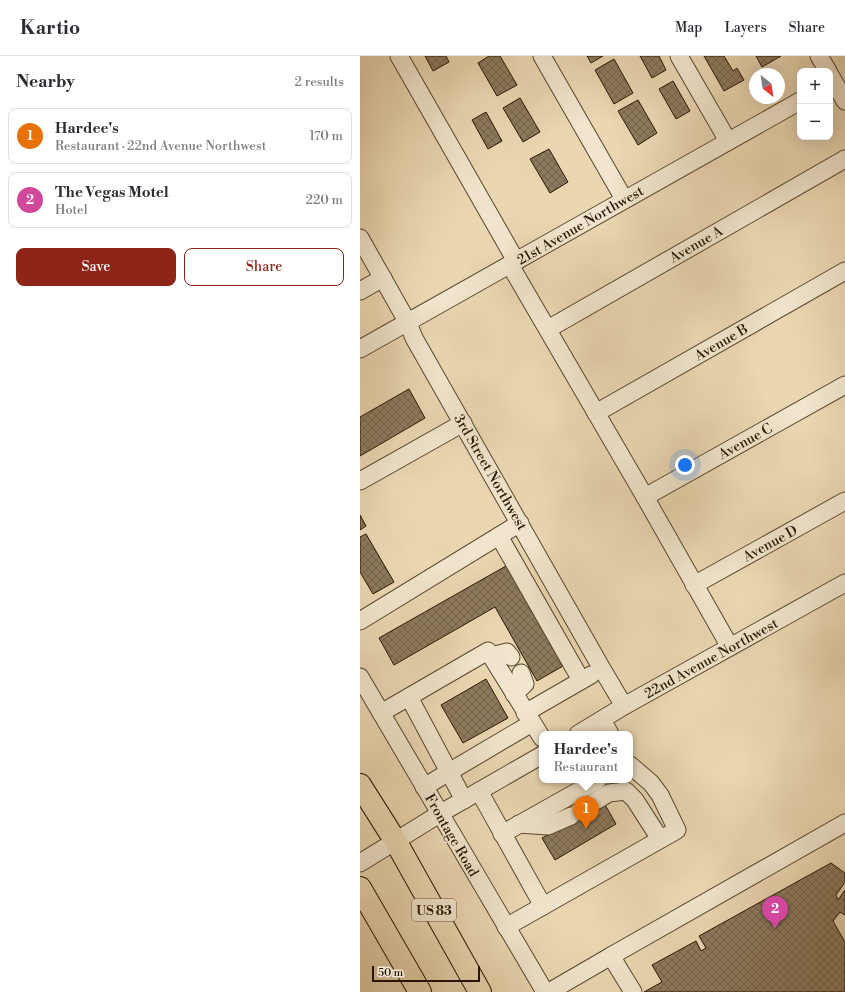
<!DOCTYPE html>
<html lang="en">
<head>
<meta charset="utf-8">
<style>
	:root { --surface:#fff; --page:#f2f2f3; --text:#2b2b33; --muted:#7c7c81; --line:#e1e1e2; --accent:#8f2418 }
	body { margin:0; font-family:"Libre Bodoni",serif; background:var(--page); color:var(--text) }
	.controls { position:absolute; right:12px; top:12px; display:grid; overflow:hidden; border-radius:8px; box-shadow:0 4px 16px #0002 }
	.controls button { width:36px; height:36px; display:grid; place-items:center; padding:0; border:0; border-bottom:1px solid var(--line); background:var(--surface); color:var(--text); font:20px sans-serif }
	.compass { position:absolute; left:389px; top:12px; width:36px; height:36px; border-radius:50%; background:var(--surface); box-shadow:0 4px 16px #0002; rotate:150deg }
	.scale { position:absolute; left:12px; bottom:10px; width:108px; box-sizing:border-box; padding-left:4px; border:2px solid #281602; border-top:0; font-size:11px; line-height:14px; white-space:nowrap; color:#281602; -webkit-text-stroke:3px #f1e5cd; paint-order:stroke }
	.you { position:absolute; left:325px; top:409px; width:14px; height:14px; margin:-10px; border:3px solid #fff; border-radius:50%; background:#1a73e8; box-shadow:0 0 0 6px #1a73e833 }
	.badge { display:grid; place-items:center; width:26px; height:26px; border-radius:50%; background:var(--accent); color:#fff; font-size:13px; font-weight:700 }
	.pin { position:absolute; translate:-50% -33px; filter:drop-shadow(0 1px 2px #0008) }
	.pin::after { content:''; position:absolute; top:21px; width:14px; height:12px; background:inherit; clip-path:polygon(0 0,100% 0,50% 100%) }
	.popup { position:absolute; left:179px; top:675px; width:94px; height:52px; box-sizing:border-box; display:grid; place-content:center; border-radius:8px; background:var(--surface); filter:drop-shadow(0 1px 3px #0005); font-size:13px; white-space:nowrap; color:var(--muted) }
	.popup b { font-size:15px; color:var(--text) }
	.popup::after { content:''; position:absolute; left:50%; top:100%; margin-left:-8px; border:8px solid transparent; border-top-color:var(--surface) }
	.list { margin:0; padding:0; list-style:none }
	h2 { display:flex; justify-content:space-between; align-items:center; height:52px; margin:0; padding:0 16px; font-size:17px }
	h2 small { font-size:13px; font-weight:400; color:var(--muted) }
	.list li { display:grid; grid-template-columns:26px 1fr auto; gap:12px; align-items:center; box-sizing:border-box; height:56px; margin:0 8px 8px; padding:0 8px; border:1px solid var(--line); border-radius:8px }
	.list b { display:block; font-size:15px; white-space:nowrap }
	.list p { margin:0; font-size:13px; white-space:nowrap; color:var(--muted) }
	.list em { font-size:13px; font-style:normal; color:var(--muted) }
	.actions { display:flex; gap:8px; padding:12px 16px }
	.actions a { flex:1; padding:9px 0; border:1px solid var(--accent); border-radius:8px; text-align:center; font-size:14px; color:var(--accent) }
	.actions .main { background:var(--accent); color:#fff }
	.map { position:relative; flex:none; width:485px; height:936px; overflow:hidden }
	header { display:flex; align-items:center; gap:24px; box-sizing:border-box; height:56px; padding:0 20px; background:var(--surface); border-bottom:1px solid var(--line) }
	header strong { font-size:19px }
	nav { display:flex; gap:22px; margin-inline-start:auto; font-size:14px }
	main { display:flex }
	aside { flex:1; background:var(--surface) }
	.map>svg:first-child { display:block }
</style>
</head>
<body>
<header>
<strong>Kartio</strong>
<nav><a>Map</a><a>Layers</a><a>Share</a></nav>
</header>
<main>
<aside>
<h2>Nearby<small>2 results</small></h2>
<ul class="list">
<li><span class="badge" style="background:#e8710a">1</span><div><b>Hardee's</b><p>Restaurant · 22nd Avenue Northwest</p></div><em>170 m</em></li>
<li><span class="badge" style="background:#d1479c">2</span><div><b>The Vegas Motel</b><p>Hotel</p></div><em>220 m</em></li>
</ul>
<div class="actions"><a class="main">Save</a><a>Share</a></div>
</aside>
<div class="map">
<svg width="485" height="936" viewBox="0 0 485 936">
	<defs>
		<pattern id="building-cross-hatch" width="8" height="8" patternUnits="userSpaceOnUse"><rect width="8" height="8" fill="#8d7a5e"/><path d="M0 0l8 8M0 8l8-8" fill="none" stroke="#73634b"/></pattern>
	</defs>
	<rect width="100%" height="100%" fill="#ead7b2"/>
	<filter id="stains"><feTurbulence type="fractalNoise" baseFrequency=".005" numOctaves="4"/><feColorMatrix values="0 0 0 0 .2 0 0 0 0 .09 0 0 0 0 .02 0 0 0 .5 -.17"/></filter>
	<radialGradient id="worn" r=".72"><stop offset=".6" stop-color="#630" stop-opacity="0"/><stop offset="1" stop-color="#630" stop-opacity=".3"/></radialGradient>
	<!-- building -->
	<g fill="url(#building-cross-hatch)" stroke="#281602">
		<polygon points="65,0 86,0 89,6 73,15"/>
		<polygon points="129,0 140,0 157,29 137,40 118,7"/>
		<polygon points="227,0 243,0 231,7"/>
		<polygon points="280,0 299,0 306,14 292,22"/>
		<polygon points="344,0 364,0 373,15 377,12 384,24 364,35"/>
		<polygon points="396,0 421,0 402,11"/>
		<polygon points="254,3 273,37 254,48 235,14"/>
		<polygon points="313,25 330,55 316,63 299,33"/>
		<polygon points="160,42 180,76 163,86 143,52"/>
		<polygon points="278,44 297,77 278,89 258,55"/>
		<polygon points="126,56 142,85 128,93 112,64"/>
		<polygon points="189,93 208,126 190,137 170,103"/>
		<polygon points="49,333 65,362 0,400 0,361"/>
		<polygon points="0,459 6,470 0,474"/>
		<polygon points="6,478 34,526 13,538 0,516 0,481"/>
		<polygon points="146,510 203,610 177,625 135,551 34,609 19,582"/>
		<polygon points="126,623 148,662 103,687 81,649"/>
		<polygon points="244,747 256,768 195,804 182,782"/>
		<polygon points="471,807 485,817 485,826 476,839 478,844 485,834 485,859 480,856 473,865 485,886 485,936 284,936 302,926 292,909 336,885 341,895 346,892 339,880"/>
	</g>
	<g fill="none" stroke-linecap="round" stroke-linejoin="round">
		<defs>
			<g id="minor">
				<polyline points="39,0 156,205"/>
				<polyline points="182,0 264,143"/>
				<polyline points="319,0 368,85"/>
				<polyline points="459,0 468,15"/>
				<polyline points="470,19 485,45"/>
				<polyline points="0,182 48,267 54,282 242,613 264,650"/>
				<polyline points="150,209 285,441 370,591"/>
				<polyline points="0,235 23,222"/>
				<polyline points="188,273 485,103"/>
				<polyline points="0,293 440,45"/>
				<polyline points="236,357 485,215"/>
				<polyline points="0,425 103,367"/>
				<polyline points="285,441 485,329"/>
				<polyline points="139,480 221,624"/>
				<polyline points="334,529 485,445"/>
				<polyline points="0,565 160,467"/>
				<polyline points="131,600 147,596 151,601"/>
				<polyline points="0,621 185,936"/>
				<polyline points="154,638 165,628 161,617"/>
				<polyline points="49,641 89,716 172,667"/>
				<polyline points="21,657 128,595 182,682"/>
				<polyline points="165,657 231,619"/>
				<polyline points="242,664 250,678"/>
				<polyline points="218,678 264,650 485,527"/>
				<polyline points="64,731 89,716 104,744"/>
				<polyline points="119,735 183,850"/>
				<polyline points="219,755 249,737 266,735 275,744 300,783"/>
				<polyline points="159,768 188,770 211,760"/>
				<polyline points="142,778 238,724"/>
				<polyline points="0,807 81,757 182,699"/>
				<polyline points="146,871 317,774 300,739 291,727 270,709"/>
				<polyline points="251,900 485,767"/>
				<polyline points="189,936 251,900 273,936"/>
			</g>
			<g id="major">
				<polyline points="0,729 36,786 120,936"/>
				<polyline points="0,832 60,936"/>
			</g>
		</defs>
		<!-- minor casing -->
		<use href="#minor" stroke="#58462e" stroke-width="19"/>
		<!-- major casing -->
		<use href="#major" stroke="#281602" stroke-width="24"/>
		<!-- minor -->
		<use href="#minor" stroke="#f1e5cd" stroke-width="17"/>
		<!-- major -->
		<use href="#major" stroke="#ead7b2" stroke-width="22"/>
	</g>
	<g text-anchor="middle" stroke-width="3" stroke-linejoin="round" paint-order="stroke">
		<!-- shield labels -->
		<rect fill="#f1e5cd" stroke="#64543f" stroke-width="1" x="52" y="843" width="44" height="22" rx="3"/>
		<g font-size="13" font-weight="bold" fill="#281602">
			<text x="74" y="859">US 83</text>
		</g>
		<!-- street labels -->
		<g font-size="14" fill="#281602" stroke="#f1e5cd">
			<text transform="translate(220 169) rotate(-30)" y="5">21st Avenue Northwest</text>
			<text transform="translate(336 188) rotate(-30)" y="5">Avenue A</text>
			<text transform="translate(361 286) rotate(-30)" y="5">Avenue B</text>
			<text transform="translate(385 385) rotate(-29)" y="5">Avenue C</text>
			<text transform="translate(131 416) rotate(60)" y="5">3rd Street Northwest</text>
			<text transform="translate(410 487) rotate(-29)" y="5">Avenue D</text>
			<text transform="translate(351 602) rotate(-29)" y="5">22nd Avenue Northwest</text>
			<text transform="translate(92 779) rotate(60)" y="5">Frontage Road</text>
		</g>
	</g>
	<rect width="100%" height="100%" filter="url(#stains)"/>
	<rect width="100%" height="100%" fill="url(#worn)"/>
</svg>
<div class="controls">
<button>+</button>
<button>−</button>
</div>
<svg class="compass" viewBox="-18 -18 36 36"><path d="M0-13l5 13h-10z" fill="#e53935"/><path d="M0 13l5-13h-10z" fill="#7c7c81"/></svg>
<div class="scale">50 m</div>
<div class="you"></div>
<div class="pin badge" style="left:226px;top:773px;background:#e8710a">1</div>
<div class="popup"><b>Hardee's</b>Restaurant</div>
<div class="pin badge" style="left:415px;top:873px;background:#d1479c">2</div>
</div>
</main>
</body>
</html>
